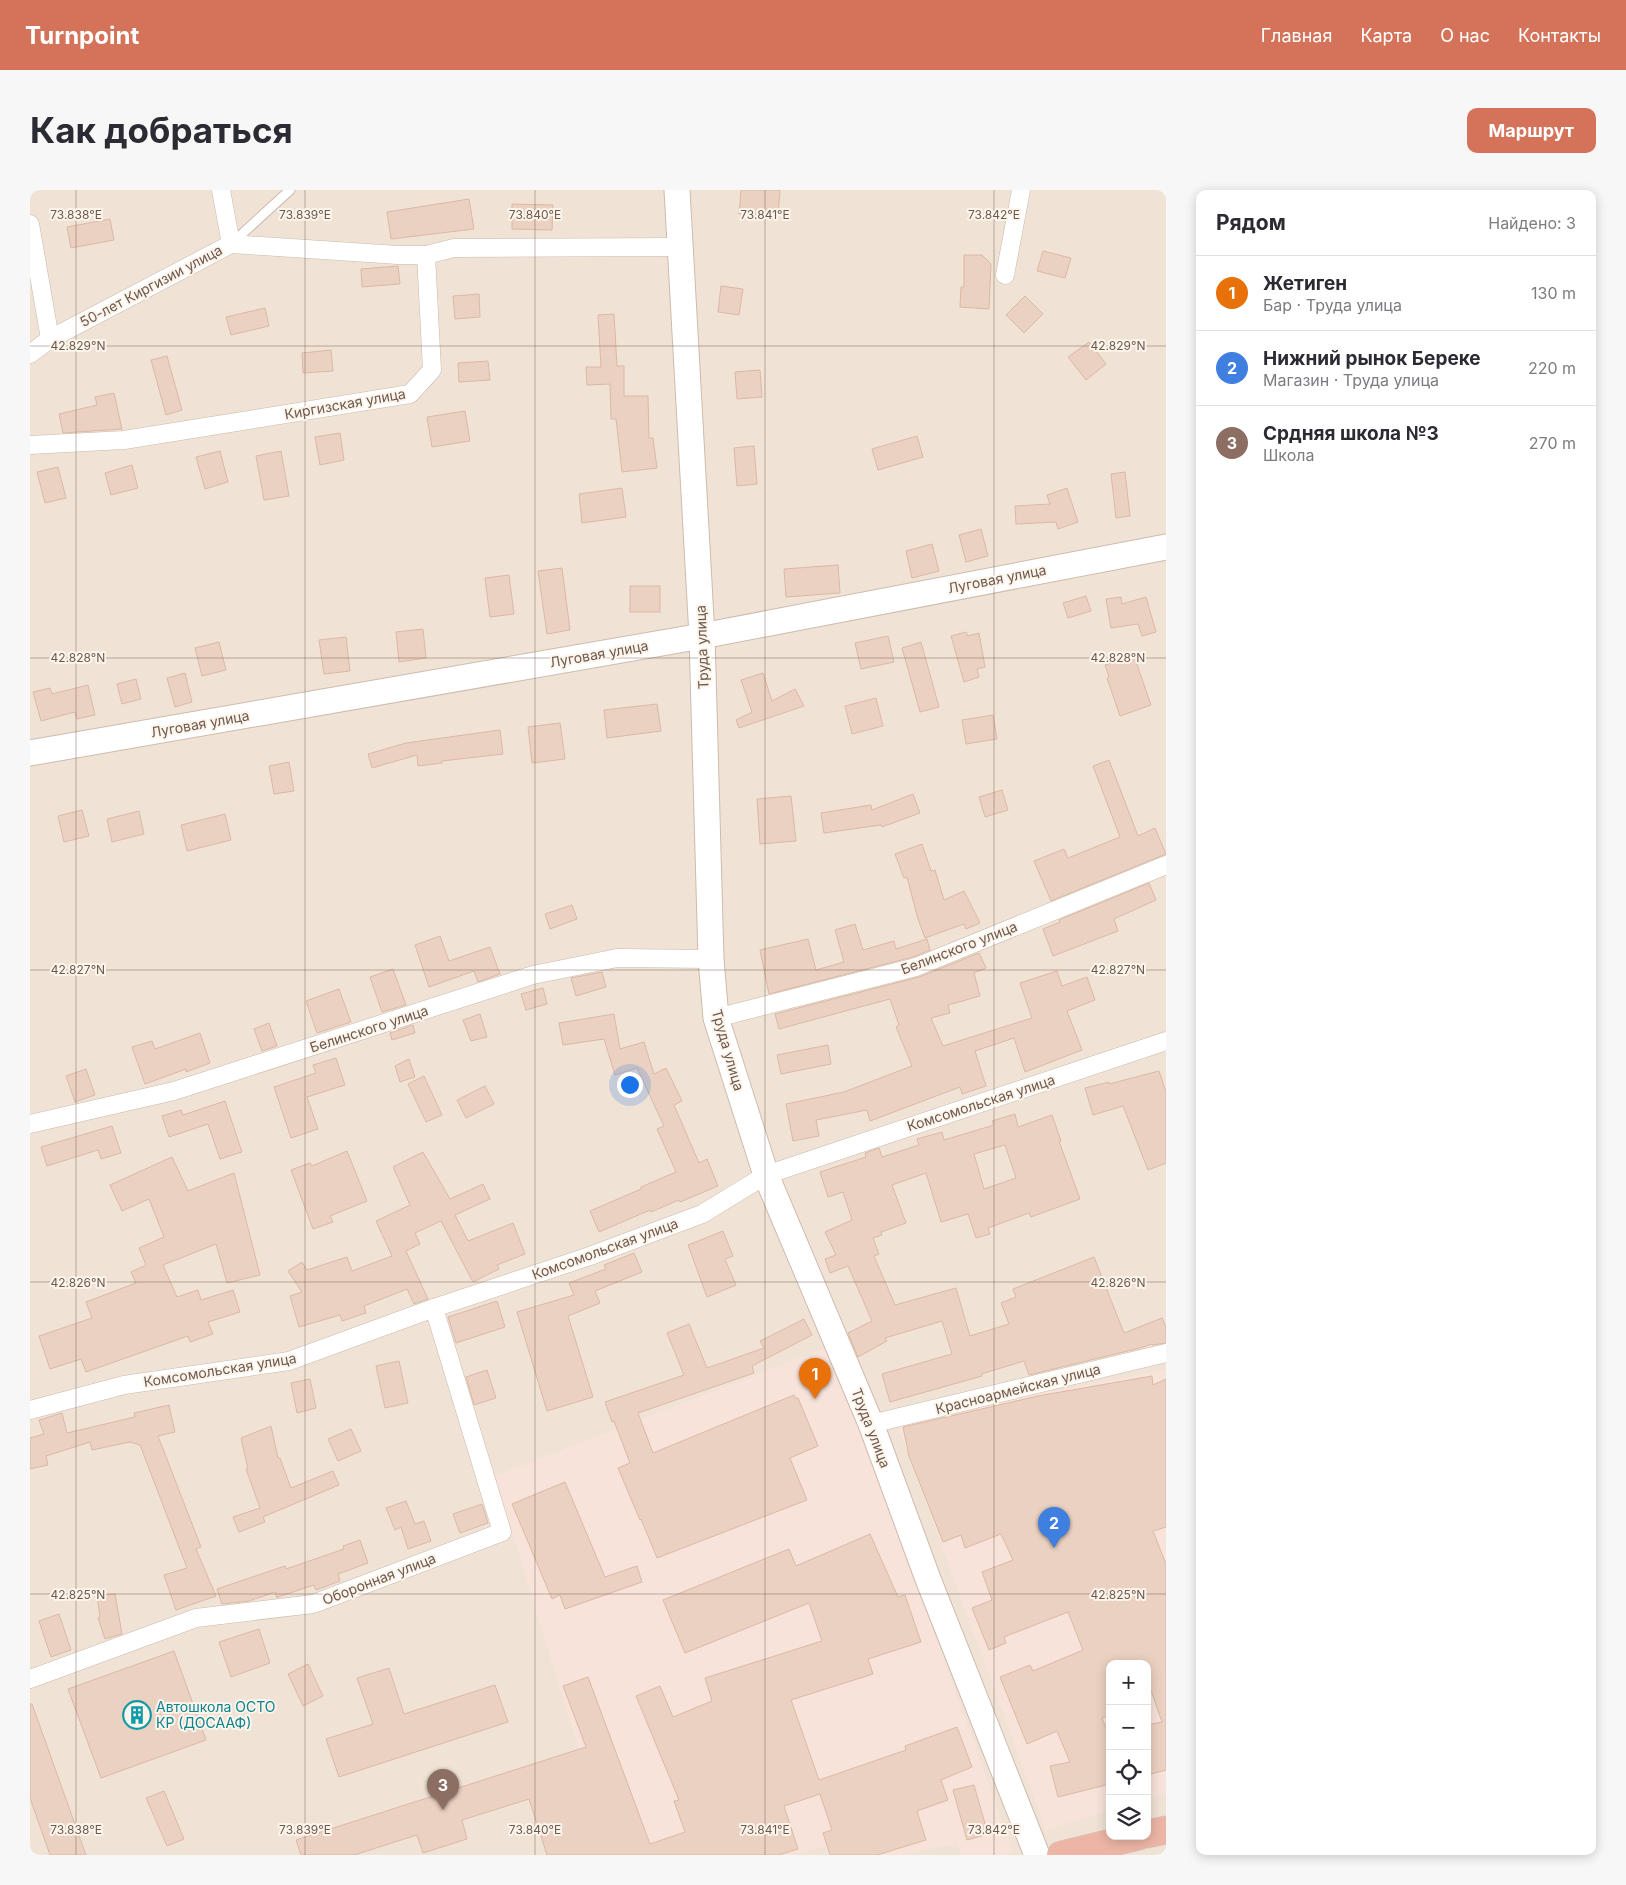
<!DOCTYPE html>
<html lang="ru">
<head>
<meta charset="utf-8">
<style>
	:root { --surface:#fff; --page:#f7f7f7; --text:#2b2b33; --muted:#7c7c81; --line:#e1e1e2; --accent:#d4735a }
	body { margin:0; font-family:Inter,sans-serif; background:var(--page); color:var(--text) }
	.controls { position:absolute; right:15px; bottom:15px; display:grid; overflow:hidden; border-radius:10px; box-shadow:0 2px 12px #0003 }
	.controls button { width:45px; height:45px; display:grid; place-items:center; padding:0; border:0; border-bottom:1px solid var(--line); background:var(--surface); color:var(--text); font:25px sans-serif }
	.you { position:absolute; left:599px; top:894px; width:18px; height:18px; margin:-12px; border:4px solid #fff; border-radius:50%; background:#1a73e8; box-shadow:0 0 0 8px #1a73e833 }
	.badge { display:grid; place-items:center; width:32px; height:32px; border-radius:50%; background:var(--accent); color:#fff; font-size:16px; font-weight:700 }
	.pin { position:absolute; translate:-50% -41px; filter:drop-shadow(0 1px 2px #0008) }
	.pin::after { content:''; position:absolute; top:26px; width:18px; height:15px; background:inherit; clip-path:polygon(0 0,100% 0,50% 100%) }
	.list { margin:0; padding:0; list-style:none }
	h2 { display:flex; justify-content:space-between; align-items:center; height:65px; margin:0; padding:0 20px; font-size:21px }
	h2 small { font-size:16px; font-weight:400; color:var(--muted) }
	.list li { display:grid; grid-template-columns:32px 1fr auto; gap:15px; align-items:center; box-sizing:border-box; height:75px; padding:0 20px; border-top:1px solid var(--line) }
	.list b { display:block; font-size:19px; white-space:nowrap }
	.list p { margin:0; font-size:16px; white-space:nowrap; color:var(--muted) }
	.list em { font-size:16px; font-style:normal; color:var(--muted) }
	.icon { flex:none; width:28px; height:28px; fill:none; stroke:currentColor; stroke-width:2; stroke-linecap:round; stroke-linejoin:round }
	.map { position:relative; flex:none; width:1136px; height:1665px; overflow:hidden; border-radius:10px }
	header { display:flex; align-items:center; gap:30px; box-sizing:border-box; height:70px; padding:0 25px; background:var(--accent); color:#fff }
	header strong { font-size:24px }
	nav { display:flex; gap:28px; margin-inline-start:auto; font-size:18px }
	.intro { display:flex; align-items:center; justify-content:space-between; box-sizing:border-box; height:120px; padding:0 30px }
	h1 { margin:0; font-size:35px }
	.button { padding:12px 22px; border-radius:10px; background:var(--accent); color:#fff; font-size:18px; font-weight:700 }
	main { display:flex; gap:30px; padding:0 30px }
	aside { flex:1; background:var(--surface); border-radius:10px; box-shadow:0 2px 12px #0003 }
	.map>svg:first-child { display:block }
</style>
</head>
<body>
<header>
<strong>Turnpoint</strong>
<nav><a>Главная</a><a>Карта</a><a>О нас</a><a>Контакты</a></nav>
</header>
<div class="intro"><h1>Как добраться</h1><a class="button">Маршрут</a></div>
<main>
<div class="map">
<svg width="1136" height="1665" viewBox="0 0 1136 1665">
	<rect width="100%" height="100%" fill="#f9f1e6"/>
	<!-- residential -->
	<path fill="#f0e3d5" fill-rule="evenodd" d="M0 0H1136V1665H0ZM1080 1474H1117V1646H1080Z"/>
	<!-- commercial -->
	<g fill="#f8e3db">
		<polygon points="801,1158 983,1662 971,1665 932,1665 927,1653 871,1665 798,1665 795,1656 765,1665 581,1665 465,1286 785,1162"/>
		<polygon points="1136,1180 1136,1602 1117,1608 1117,1474 1080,1474 1080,1620 1016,1640 870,1242 868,1230"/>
	</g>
	<!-- building -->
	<g fill="#ebd1c1" stroke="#dcb8a4" fill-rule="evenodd">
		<polygon points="711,0 750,0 748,26 709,24"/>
		<polygon points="439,9 444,39 361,49 357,22"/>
		<polygon points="482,14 523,15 522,40 482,39"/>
		<polygon points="80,29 84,50 41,58 37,37"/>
		<polygon points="1013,61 1041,68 1035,88 1007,81"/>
		<polygon points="934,65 952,65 961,74 959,119 930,117 931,97 934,97"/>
		<polygon points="368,76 370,94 332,97 331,79"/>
		<polygon points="691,96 713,99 709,125 688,122"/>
		<polygon points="449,104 450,127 425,129 423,106"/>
		<polygon points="995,106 1013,124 994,143 976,125"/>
		<polygon points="235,118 239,136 201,145 196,127"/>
		<polygon points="584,124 587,176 594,176 594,206 618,206 619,248 623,248 627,278 592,282 586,229 581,229 580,194 557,195 556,177 571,177 568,125"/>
		<polygon points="1059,152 1076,174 1056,190 1038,167"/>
		<polygon points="301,160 303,181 273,183 272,163"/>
		<polygon points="137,166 152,220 136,225 121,170"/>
		<polygon points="458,171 460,190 429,192 428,173"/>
		<polygon points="730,180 732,207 707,209 705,182"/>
		<polygon points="84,203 92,239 33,243 29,224 67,215 65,207"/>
		<polygon points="435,221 440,251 402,257 397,227"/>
		<polygon points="310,243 314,270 290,275 285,247"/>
		<polygon points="887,246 893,267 848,280 842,259"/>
		<polygon points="724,256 727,294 707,296 704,258"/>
		<polygon points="190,261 198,292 175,299 166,267"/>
		<polygon points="251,261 259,306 234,310 226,266"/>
		<polygon points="102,275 108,298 81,305 75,283"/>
		<polygon points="28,277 36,308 15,313 7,282"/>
		<polygon points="1095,282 1100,326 1086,328 1081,284"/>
		<polygon points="592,298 596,327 552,333 549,304"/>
		<polygon points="1037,298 1048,332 1028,339 1026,332 986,334 985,316 1020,314 1017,305"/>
		<polygon points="951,339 958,366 936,372 929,345"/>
		<polygon points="902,354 909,381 882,388 876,361"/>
		<polygon points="808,375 810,403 756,407 754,379"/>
		<polygon points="532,378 540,440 517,444 508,381"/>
		<polygon points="479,385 484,424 460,427 455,388"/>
		<rect x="600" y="396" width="30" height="26"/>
		<polygon points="1056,406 1061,421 1038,428 1033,413"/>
		<polygon points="1091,407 1092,414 1116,407 1126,442 1112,446 1108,434 1081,438 1076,409"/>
		<polygon points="393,439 396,468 369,472 366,442"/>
		<polygon points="936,442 938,446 949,443 955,477 947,479 949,487 934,492 921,446"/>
		<polygon points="858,446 864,472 831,479 825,453"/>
		<polygon points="316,447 320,481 294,484 289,450"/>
		<polygon points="189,452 196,480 172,486 165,458"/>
		<polygon points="891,452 909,517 890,522 872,458"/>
		<polygon points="1104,466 1121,515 1090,526 1077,488 1079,487 1075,475"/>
		<polygon points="155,483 162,512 145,517 137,488"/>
		<polygon points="733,483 742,511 765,499 774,516 709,538 706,530 722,522 711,490"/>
		<polygon points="106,489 111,509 92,514 87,494"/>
		<polygon points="58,495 65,525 47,529 45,522 11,531 3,502 20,498 22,504"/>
		<polygon points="846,508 853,536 822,544 815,516"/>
		<polygon points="627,514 631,541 577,548 574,520"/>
		<polygon points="963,525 967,549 936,554 932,530"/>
		<polygon points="530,533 535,569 502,573 498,537"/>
		<polygon points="470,540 473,564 412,571 412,573 388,576 387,565 342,578 338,564 376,553"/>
		<polygon points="1079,570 1108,646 1125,638 1136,664 1021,711 1004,671 1034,659 1038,668 1090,647 1063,576"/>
		<polygon points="259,572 264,601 244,604 239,576"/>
		<polygon points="972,600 978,620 955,627 949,607"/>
		<polygon points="883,604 890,623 852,637 851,635 794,643 791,623 841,615 842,620"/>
		<polygon points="761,606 766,651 730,654 727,609"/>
		<polygon points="52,620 59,646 34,652 28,626"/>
		<polygon points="109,621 114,644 82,652 77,629"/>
		<polygon points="195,624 201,650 157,661 151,635"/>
		<polygon points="892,654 901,681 905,680 914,710 934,701 950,733 936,739 934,734 895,748 888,729 877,687 874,688 865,664"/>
		<polygon points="1119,693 1126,710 1084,729 1088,741 1023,766 1013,739 1030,732 1029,730"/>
		<polygon points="542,715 547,729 520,739 515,724"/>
		<polygon points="825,734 833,760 864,751 866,759 897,749 900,760 883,767 739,804 730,760 778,749 786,780 814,772 805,740"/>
		<polygon points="410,746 419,771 460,757 470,784 448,792 444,781 399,797 385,755"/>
		<polygon points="949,763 956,778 944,783 950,806 918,815 920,823 901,828 913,856 1002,828 990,793 1027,781 1032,796 1057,787 1065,810 1037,821 1052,860 995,882 984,848 945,861 956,896 932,904 930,897 840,931 837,920 786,930 789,946 763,951 756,914 814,902 882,876 866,837 869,835 860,809 749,839 745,824 889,787"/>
		<polygon points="363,779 376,815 352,822 340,787"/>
		<polygon points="572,782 576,797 546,806 541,788"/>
		<polygon points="513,798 517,814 496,820 491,804"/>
		<polygon points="309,799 321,832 287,843 276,811"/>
		<polygon points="450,824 457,847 441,851 433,830"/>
		<polygon points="584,824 590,859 614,852 624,884 636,878 652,911 644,915 669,973 677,969 688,996 650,1012 649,1010 621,1022 620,1020 569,1042 560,1021 611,999 611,997 646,982 627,939 634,936 607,878 585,885 574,849 533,855 529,833"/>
		<polygon points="239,833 247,856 232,861 224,839"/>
		<polygon points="383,835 385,843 362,850 360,843"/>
		<polygon points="170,843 180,873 156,882 156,879 115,894 102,857 122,851 125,859"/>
		<polygon points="798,855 801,874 751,884 747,865"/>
		<polygon points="306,868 315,895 277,907 288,939 261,948 244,897 286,883 283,875"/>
		<polygon points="379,869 385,887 370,892 365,876"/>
		<polygon points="56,879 65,905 45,912 36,886"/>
		<polygon points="1129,881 1136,902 1136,973 1118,980 1093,916 1063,925 1055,898 1079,892 1079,894"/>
		<polygon points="394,886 412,925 396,932 378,894"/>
		<polygon points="455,896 464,914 436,928 427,910"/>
		<polygon points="195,911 212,962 190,969 178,934 139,947 132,926 151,920 153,925"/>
		<path d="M985 924 988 937 1022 925 1031 951H1029L1050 1009 1001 1027 999 1023 958 1038 960 1044 946 1048 938 1024 911 1032 896 983 862 995 876 1033 851 1042 852 1045 843 1048 849 1064 844 1066 865 1115 926 1098 940 1146 979 1134 971 1113 986 1107 983 1099 1064 1067 1094 1143 1132 1128 1136 1137V1153L1122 1155V1154L1110 1158 999 1185 994 1171 951 1184 952 1186 860 1212 852 1184 922 1164 912 1131 855 1148 857 1151 828 1167 818 1143 842 1131 818 1076 800 1083 795 1069 806 1065 795 1042 822 1030 813 1002 798 1007 790 982 836 967 835 963 849 958 852 967 889 955 887 949 912 942 914 950 964 935 962 931ZM975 955 986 988 954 999 944 964Z"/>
		<polygon points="82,936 91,963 71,969 68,960 17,976 11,957"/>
		<polygon points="317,961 337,1011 300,1026 303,1032 283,1039 261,980 280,973 282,976"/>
		<polygon points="393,962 420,1009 453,994 460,1009 425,1025 438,1051 483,1033 495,1064 467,1075 469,1079 443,1092 411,1031 385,1043 390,1054 376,1061 398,1109 384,1114 377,1099 334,1116 336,1123 312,1131 310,1125 269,1137 260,1106 272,1102 258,1081 272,1072 277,1080 317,1067 322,1081 362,1066 346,1031 380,1015 363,977"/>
		<polygon points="142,967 158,1001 204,983 230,1085 197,1093 186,1054 133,1075 147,1107 168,1100 171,1110 203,1100 210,1122 178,1132 183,1144 160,1152 158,1146 56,1182 51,1169 20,1179 9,1146 62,1128 56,1112 106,1093 101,1082 116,1075 109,1058 134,1047 119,1009 92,1021 80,995"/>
		<polygon points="693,1041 703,1066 695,1069 706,1095 677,1107 658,1055"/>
		<polygon points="604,1063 612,1082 565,1101 570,1113 538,1126 563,1207 517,1221 487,1122 544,1105 539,1093 576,1079 574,1075"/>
		<polygon points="467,1111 475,1137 426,1153 418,1127"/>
		<polygon points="774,1129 782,1145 722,1176 724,1183 608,1223 623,1263 764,1205 765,1208 768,1208 788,1256 760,1268 777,1310 627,1368 611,1329 610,1330 588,1278 600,1273 584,1231 582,1232 575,1212 654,1185 637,1143 659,1134 677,1178 734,1158 730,1151"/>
		<polygon points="369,1171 378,1213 355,1218 346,1176"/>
		<polygon points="457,1180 466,1208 444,1215 436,1187"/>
		<polygon points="1122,1186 1123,1195 1136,1189 1136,1337 1123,1341 1136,1374 1136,1580 1117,1585 1117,1535 1132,1532 1117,1489 1117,1474 1080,1474 1080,1525 1072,1528 1080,1548 1080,1594 1028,1607 1020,1576 1040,1572 1027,1541 997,1554 970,1487 1000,1475 1003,1481 1053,1460 1038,1422 974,1447 976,1453 959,1460 942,1418 962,1410 952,1382 983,1370 971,1344 935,1358 931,1345 913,1352 879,1266 873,1237 1008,1206"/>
		<polygon points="280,1189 286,1218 267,1223 261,1193"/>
		<polygon points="139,1215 145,1242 128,1246 171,1357 166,1359 186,1406 146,1420 134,1385 157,1378 110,1255 100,1252 62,1260 60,1252 16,1266 18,1275 0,1279 0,1248 14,1244 9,1230 32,1223 37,1243 105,1227 104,1223"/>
		<polygon points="241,1236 248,1268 250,1268 261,1298 303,1281 309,1295 233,1327 235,1332 209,1342 203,1327 230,1318 216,1279 218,1279 211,1248"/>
		<polygon points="321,1239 331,1261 308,1271 298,1249"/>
		<polygon points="535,1292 575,1387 607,1376 612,1392 535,1419 530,1405 522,1409 482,1314"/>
		<polygon points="376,1311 385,1334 394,1331 401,1351 378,1359 371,1337 365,1340 356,1318"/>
		<polygon points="452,1314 458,1333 430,1343 423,1324"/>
		<polygon points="840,1344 868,1407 875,1405 891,1452 838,1469 843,1484 761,1510 789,1590 876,1560 875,1556 927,1537 942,1577 911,1590 918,1610 887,1621 896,1650 847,1665 800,1665 793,1643 802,1640 790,1604 754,1616 768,1659 749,1665 517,1665 499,1609 432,1630 437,1649 393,1663 387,1645 324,1665 271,1665 266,1650 556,1557 533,1496 558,1487 620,1654 655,1642 644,1611 649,1610 606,1506 630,1496 643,1527 682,1511 675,1488 792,1451 779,1413 655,1463 633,1410 759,1359 766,1376"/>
		<polygon points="330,1350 338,1373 308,1384 310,1391 286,1400 284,1395 248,1407 247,1408 245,1402 219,1411 192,1414 187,1399 255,1376 256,1379 314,1359 313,1356"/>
		<polygon points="85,1404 92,1444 75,1449 68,1428 70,1427 67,1406"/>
		<polygon points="29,1424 41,1460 21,1467 9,1431"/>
		<polygon points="229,1439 240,1473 201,1487 189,1452"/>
		<polygon points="144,1461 176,1550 71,1588 38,1499"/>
		<polygon points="278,1474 293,1506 273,1516 258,1484"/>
		<polygon points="359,1478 374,1524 465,1495 478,1532 309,1587 296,1549 343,1534 327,1488"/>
		<polygon points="0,1514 2,1514 56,1665 20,1665 0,1608"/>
		<polygon points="944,1595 958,1644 937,1650 923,1600"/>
		<polygon points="134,1601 154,1649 137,1656 116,1608"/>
	</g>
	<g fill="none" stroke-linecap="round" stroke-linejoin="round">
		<defs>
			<polyline id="lane" points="201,54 260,0"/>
			<g id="street">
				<polyline points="0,34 20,149 0,164"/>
				<polyline points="201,54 368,65 396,65"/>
				<polyline points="975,85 991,0"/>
				<polyline points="20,149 201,54 191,0"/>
				<polyline points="0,255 94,250 380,204 402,180 396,65 424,58 650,57"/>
				<polyline points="686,828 886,777 1136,675"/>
				<polyline points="0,934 144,901 503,785 587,768 681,769"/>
				<polyline points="0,1220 94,1195 259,1171 404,1118 560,1066 672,1024 736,985 1136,851"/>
				<polyline points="841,1234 1136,1163"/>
				<polyline points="0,1489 166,1428 283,1414 472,1342 404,1118"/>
			</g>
			<g id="secondary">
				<polyline points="647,0 672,446 681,769 686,828 736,985 841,1234 898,1389 1007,1665"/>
				<polyline points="0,563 672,446 1136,357"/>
			</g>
			<g id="highway">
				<polyline points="1117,1644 1136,1640"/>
				<polyline points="1031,1665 1109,1646"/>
			</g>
		</defs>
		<!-- lane casing -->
		<use href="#lane" stroke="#c9b9ad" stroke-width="11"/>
		<!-- street casing -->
		<use href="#street" stroke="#c9b9ad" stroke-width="19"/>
		<!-- secondary casing -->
		<use href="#secondary" stroke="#cebbae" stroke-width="27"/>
		<!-- highway casing -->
		<use href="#highway" stroke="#d4cdca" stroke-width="29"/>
		<!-- lane -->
		<use href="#lane" stroke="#fff" stroke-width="9"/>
		<!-- street -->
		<use href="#street" stroke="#fff" stroke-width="18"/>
		<!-- secondary -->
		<use href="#secondary" stroke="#fff" stroke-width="25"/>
		<!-- highway -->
		<use href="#highway" stroke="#ecb5a5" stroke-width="28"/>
	</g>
	<!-- ticks -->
	<path fill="none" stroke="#6f594e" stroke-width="1" stroke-opacity="0.45" d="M46 0V1665M275 0V1665M505 0V1665M735 0V1665M964 0V1665M0 156H1136M0 468H1136M0 780H1136M0 1092H1136M0 1404H1136"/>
	<!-- icons -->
	<defs>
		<symbol id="building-ring" viewBox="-11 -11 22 22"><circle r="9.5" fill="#fcf5ec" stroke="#0f9aa8" stroke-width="1.5"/><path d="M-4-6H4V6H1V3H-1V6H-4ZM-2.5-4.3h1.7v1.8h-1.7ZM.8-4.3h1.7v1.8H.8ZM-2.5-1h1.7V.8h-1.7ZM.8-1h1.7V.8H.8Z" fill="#0f9aa8"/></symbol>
	</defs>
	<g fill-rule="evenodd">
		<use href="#building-ring" x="91" y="1509" width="32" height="32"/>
	</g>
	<g text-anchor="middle" stroke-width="4" stroke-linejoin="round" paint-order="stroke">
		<!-- street labels -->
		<g font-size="14" fill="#6f594e" stroke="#fcf5ec">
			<text transform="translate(121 96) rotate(-28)" y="5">50-лет Киргизии улица</text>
			<text transform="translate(315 214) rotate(-10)" y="5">Киргизская улица</text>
			<text transform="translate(967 389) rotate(-11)" y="5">Луговая улица</text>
			<text transform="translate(672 457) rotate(-92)" y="5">Труда улица</text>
			<text transform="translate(569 464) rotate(-10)" y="5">Луговая улица</text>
			<text transform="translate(170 534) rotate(-10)" y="5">Луговая улица</text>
			<text transform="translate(929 758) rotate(-21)" y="5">Белинского улица</text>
			<text transform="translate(339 839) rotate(-18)" y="5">Белинского улица</text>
			<text transform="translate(698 860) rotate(74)" y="5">Труда улица</text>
			<text transform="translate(951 913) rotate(-18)" y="5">Комсомольская улица</text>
			<text transform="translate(575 1059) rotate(-20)" y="5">Комсомольская улица</text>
			<text transform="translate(190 1180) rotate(-9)" y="5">Комсомольская улица</text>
			<text transform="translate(988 1199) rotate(-14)" y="5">Красноармейская улица</text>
			<text transform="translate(841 1238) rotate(69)" y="5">Труда улица</text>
			<text transform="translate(349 1389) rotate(-21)" y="5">Оборонная улица</text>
		</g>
		<!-- culture labels -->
		<g font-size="14" fill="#0d838f" stroke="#fcf5ec" text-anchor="start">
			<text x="126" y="1522">Автошкола ОСТО<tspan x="126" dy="16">КР (ДОСААФ)</tspan></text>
		</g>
	</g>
	<g font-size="12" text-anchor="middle" fill="#6f594e" stroke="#fcf5ec" stroke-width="4" stroke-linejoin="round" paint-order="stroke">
		<text x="46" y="29">73.838°E</text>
		<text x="275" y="29">73.839°E</text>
		<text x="505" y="29">73.840°E</text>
		<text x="735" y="29">73.841°E</text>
		<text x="964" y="29">73.842°E</text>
		<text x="48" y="160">42.829°N</text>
		<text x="1088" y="160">42.829°N</text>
		<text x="48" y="472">42.828°N</text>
		<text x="1088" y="472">42.828°N</text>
		<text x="48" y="784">42.827°N</text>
		<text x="1088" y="784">42.827°N</text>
		<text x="48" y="1097">42.826°N</text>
		<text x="1088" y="1097">42.826°N</text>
		<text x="48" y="1409">42.825°N</text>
		<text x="1088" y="1409">42.825°N</text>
		<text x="46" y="1644">73.838°E</text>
		<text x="275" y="1644">73.839°E</text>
		<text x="505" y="1644">73.840°E</text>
		<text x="735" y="1644">73.841°E</text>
		<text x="964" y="1644">73.842°E</text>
	</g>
</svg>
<div class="controls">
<button>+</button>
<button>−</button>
<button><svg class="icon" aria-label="locate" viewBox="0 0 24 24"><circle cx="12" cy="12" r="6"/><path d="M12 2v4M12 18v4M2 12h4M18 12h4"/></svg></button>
<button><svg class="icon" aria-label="layers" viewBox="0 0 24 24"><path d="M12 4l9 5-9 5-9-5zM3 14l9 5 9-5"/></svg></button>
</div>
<div class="you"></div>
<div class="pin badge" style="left:785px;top:1209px;background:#e8710a">1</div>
<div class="pin badge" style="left:1024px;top:1358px;background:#3f7fe0">2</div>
<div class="pin badge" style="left:413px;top:1620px;background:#8d6e63">3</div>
</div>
<aside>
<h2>Рядом<small>Найдено: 3</small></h2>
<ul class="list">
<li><span class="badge" style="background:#e8710a">1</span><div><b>Жетиген</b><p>Бар · Труда улица</p></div><em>130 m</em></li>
<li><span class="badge" style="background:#3f7fe0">2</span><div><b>Нижний рынок Береке</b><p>Магазин · Труда улица</p></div><em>220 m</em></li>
<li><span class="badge" style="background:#8d6e63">3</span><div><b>Срдняя школа №3</b><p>Школа</p></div><em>270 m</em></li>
</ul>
</aside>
</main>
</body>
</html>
